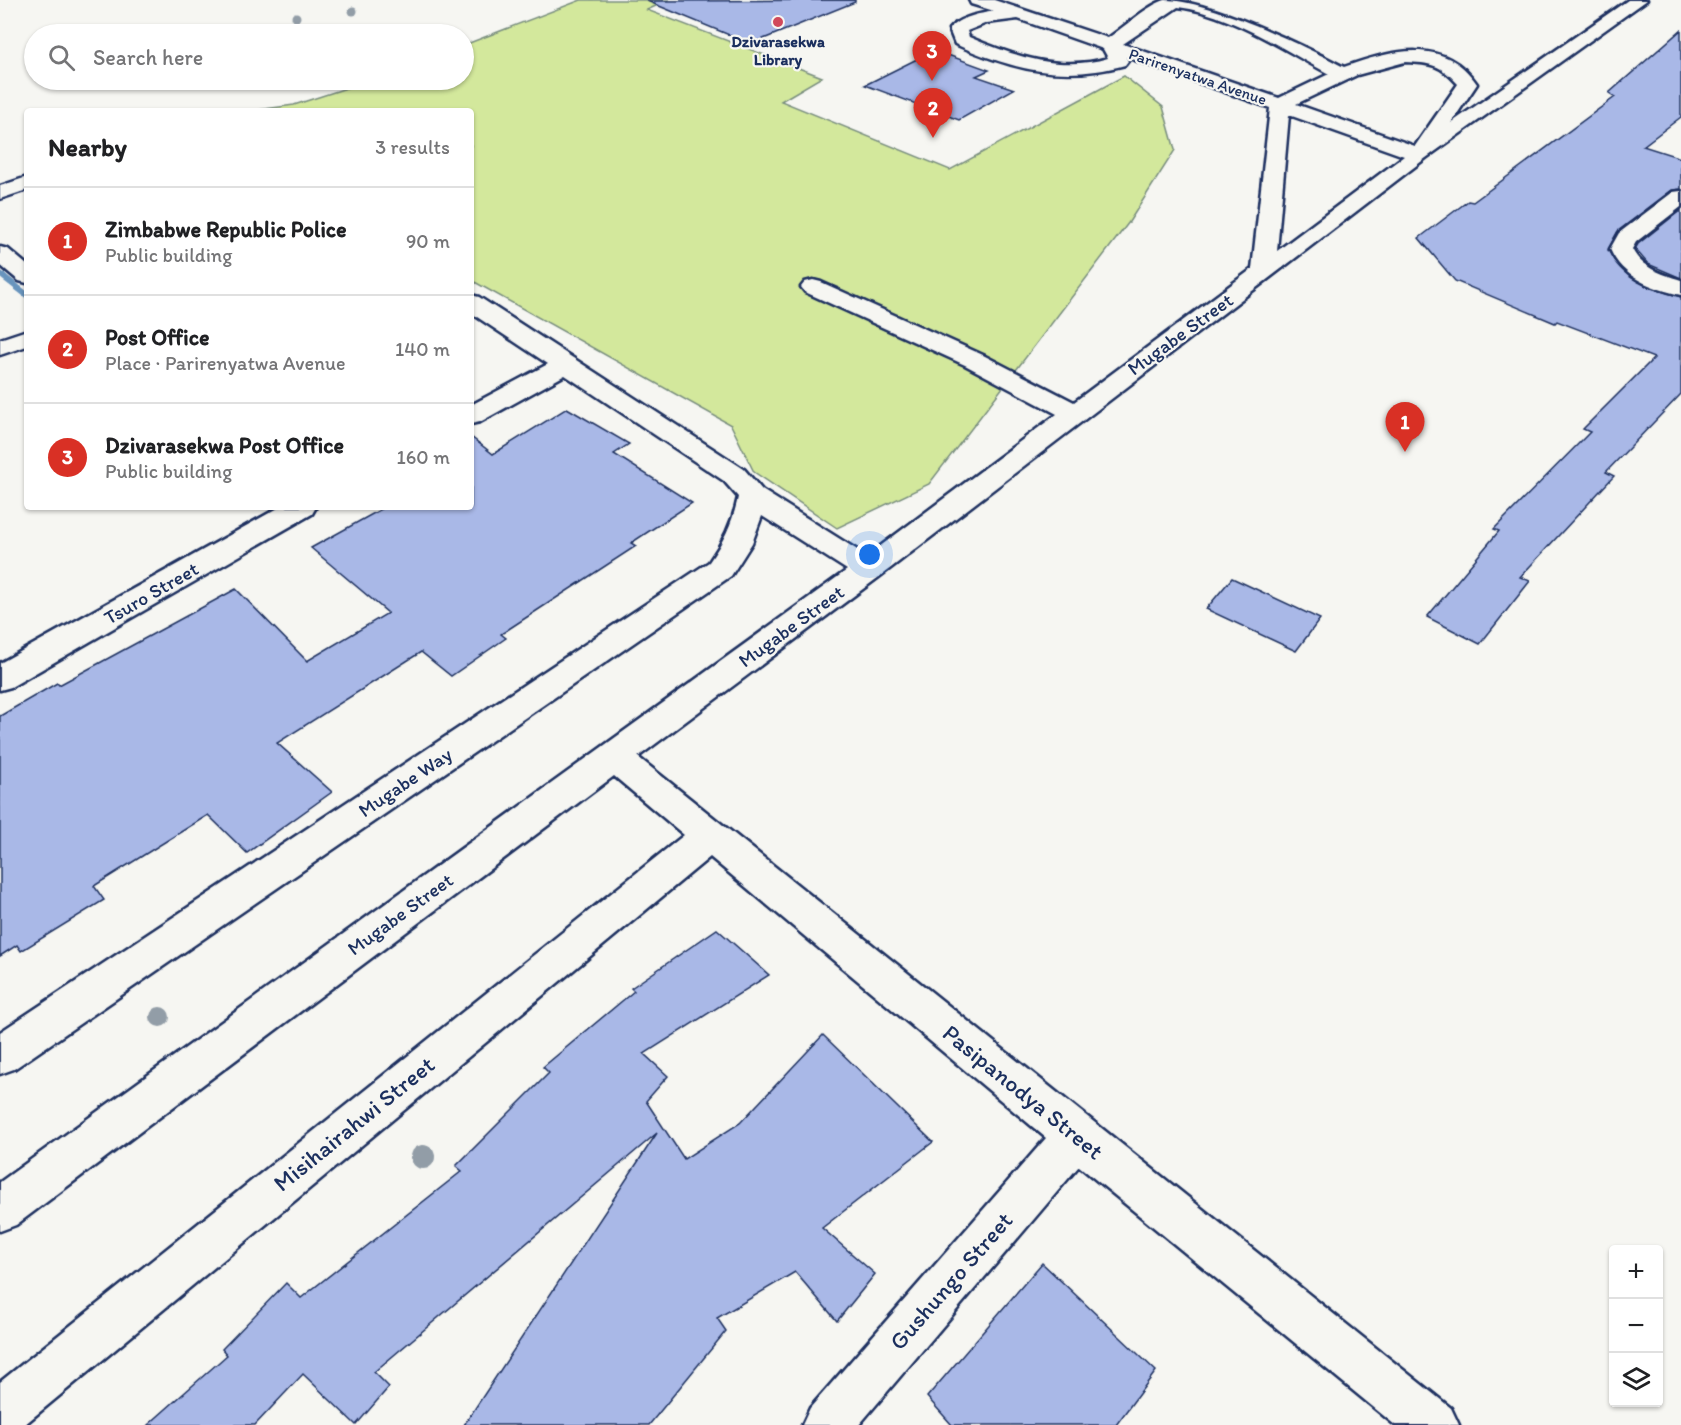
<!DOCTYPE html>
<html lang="en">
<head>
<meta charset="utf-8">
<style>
	:root { --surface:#fff; --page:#f6f6f6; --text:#202124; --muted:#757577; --line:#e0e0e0; --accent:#d93025 }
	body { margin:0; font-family:Itim,sans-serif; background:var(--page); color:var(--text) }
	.controls { position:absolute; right:18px; bottom:18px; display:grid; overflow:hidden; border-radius:6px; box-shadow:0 2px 4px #0004 }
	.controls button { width:54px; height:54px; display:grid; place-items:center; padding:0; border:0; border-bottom:2px solid var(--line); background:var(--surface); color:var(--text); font:30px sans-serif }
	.you { position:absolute; left:870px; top:555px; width:21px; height:21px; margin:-15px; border:4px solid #fff; border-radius:50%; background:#1a73e8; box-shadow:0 0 0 9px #1a73e833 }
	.badge { display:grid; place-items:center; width:39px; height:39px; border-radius:50%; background:var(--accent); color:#fff; font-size:20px; font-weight:700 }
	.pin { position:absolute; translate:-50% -50px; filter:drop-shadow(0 2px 3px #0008) }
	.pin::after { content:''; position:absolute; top:32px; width:21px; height:18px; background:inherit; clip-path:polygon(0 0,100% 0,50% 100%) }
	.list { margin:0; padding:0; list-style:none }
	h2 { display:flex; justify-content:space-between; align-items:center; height:78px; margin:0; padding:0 24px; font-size:26px }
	h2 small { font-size:20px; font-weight:400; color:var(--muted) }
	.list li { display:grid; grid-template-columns:39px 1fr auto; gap:18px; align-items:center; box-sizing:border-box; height:108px; padding:0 24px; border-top:2px solid var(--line) }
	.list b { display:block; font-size:22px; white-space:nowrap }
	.list p { margin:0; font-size:20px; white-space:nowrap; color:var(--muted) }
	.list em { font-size:20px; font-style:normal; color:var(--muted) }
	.icon { flex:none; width:33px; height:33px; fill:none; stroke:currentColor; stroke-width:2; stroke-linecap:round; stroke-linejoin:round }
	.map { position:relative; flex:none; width:1681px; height:1425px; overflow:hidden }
	.search { position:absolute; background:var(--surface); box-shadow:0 2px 4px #0004; left:24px; top:24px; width:450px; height:66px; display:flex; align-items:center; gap:15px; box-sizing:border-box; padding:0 21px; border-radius:33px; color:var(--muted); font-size:22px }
	.panel { position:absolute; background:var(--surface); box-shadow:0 2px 4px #0004; left:24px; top:108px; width:450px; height:402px; border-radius:6px }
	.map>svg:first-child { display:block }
</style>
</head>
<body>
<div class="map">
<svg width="1681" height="1425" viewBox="0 0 1681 1425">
	<rect width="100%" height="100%" fill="#f6f6f2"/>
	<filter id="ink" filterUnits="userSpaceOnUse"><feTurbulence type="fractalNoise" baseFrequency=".0167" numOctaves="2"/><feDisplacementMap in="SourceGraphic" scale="12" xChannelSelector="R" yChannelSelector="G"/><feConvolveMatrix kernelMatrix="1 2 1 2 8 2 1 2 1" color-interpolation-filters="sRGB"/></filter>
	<g filter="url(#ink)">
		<!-- green -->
		<polygon fill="#d3e89c" stroke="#778c7d" stroke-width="1.5" points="581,0 669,0 647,10 822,77 781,101 950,170 1124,76 1163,107 1175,150 1129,222 929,484 837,528 754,472 731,425 471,280 471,111 250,111 294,105 371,80 464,80 464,45"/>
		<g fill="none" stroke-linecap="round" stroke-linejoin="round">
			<!-- stream -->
			<polygon fill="#6894bd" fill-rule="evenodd" points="0,270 27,291 27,299 0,278"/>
		</g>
		<!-- building -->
		<g fill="#a9b8e7" stroke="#1b2f5e" stroke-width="1.5">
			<polygon points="855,0 855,2 751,44 647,1"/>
			<polygon points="1681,30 1681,117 1643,146 1681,158 1681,189 1672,190 1618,231 1608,250 1614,260 1629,276 1648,287 1681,297 1681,394 1606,472 1614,476 1520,577 1530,581 1480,644 1427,617 1499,531 1494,529 1590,432 1583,429 1654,358 1557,321 1555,323 1455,281 1419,238 1468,201 1473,202 1615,97 1609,93"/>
			<polygon points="945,45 945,54 989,70 976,76 1014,89 959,120 865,85"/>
			<polygon points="1681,210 1681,278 1648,264 1635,249 1638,244"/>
			<polygon points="567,408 629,444 614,454 692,503 631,543 636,546 501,634 506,638 451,676 421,652 277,743 332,792 247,853 208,815 94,886 104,900 21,951 17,945 0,956 0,716 57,683 59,685 236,589 307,661 388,613 311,548 385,507 471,507 471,437 493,454"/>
			<polygon points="1232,578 1320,619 1296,651 1206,609"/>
			<polygon points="717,929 769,975 644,1054 668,1076 646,1101 684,1159 740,1123 823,1035 933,1142 822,1228 875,1274 837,1321 795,1272 717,1318 726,1331 649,1425 464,1425 657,1133 374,1372 389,1387 356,1425 303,1374 255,1425 148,1425 227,1355 222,1349 286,1283 301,1298 462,1171 456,1166 549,1073 543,1067 634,991 631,988"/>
			<polygon points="1042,1263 1156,1371 1116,1425 952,1425 927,1397"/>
		</g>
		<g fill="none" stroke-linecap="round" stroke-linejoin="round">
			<defs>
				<g id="minor">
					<path d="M969 0H994L1108 38C1123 28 1148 5 1165 0 1209 0 1305 46 1344 67 1391 51 1444 35 1477 84L1451 123 1628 0H1647L1426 158 879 577 638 757 1451 1408 1459 1425H1395L1079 1166 859 1425H802L810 1408 1046 1138 710 857 24 1425H0V1382L684 835 614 776 16 1225 0 1231V1182L847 570 762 516 752 543 731 576 14 1069 0 1074V1032L709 562C724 541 733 522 738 497L724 481 565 375 480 422 471 424V405L548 364 471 313V295L479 297 744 469 762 490 867 556 1057 414 965 365 805 292 801 287 805 282 813 280 821 282 983 355 1074 402 1252 269 1270 108 1126 57 1128 61 1125 65C1063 82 1013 70 955 44L949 29C959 17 979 14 994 11L971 4ZM1178 7C1228 13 1285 50 1329 74L1279 98 1123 44ZM1018 19 1103 49 1108 58C1061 72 1013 56 969 37L967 31 987 23ZM1405 62C1431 63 1440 64 1458 84L1415 146 1296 104 1357 75ZM1289 115 1404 156 1277 251Z"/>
					<polygon points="27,177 27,190 0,199 0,186"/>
					<path d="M1681 191V207L1636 242 1632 249C1641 268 1662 274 1681 280V295C1652 288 1622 278 1610 249L1619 233 1673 192Z"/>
					<polygon points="0,247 8,249 27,265 27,283 19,281 0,265"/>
					<polygon points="27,330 27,346 0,355 0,339"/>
					<polygon points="280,507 316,507 312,514 11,687 0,690 0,663"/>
				</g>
			</defs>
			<!-- minor casing -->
			<use href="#minor" stroke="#1b2f5e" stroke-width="5"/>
			<!-- minor -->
			<use href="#minor" fill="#f6f6f2" fill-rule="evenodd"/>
		</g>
		<!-- trees -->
		<g fill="#929da7">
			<circle cx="353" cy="11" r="4.5"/>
			<circle cx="296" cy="17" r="4.5"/>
			<circle cx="160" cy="1017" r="10"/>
			<circle cx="423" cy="1157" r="12"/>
		</g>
	</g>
	<!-- markers -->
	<circle fill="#d1495b" stroke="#f6f6f2" stroke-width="2" cx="778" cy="22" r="6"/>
	<g text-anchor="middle" stroke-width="4.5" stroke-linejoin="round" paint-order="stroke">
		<!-- far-poi labels -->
		<g font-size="16" font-weight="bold" fill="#1b2f5e" stroke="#f6f6f2">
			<text x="778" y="47">Dzivarasekwa<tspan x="778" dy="18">Library</tspan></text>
		</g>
		<!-- far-street labels -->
		<g font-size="16" fill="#1b2f5e" stroke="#f6f6f2">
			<text transform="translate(1198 76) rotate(19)" y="6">Parirenyatwa Avenue</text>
		</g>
		<!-- street labels -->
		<g font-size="20" fill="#1b2f5e" stroke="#f6f6f2">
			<text transform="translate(1180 334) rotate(-36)" y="7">Mugabe Street</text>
			<text transform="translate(151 593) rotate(-30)" y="7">Tsuro Street</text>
			<text transform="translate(791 626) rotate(-36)" y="7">Mugabe Street</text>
			<text transform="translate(405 782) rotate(-34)" y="7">Mugabe Way</text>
			<text transform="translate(400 914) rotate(-36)" y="7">Mugabe Street</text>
		</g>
		<!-- near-street labels -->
		<g font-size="24" fill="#1b2f5e" stroke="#f6f6f2">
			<text transform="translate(1023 1092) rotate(39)" y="8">Pasipanodya Street</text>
			<text transform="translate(354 1124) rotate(-39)" y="8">Misihairahwi Street</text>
			<text transform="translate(951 1281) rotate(-49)" y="8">Gushungo Street</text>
		</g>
	</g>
</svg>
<div class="controls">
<button>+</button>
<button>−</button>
<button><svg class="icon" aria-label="layers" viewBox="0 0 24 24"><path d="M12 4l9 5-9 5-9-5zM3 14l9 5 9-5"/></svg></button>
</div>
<div class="you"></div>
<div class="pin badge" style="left:1405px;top:452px">1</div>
<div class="pin badge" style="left:933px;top:138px">2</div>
<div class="pin badge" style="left:932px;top:81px">3</div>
<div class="search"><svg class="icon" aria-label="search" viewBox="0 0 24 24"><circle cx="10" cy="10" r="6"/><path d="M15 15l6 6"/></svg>Search here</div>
<section class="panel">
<h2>Nearby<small>3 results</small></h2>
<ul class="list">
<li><span class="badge">1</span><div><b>Zimbabwe Republic Police</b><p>Public building</p></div><em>90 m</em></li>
<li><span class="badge">2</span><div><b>Post Office</b><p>Place · Parirenyatwa Avenue</p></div><em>140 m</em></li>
<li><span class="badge">3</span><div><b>Dzivarasekwa Post Office</b><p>Public building</p></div><em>160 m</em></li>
</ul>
</section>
</div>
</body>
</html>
